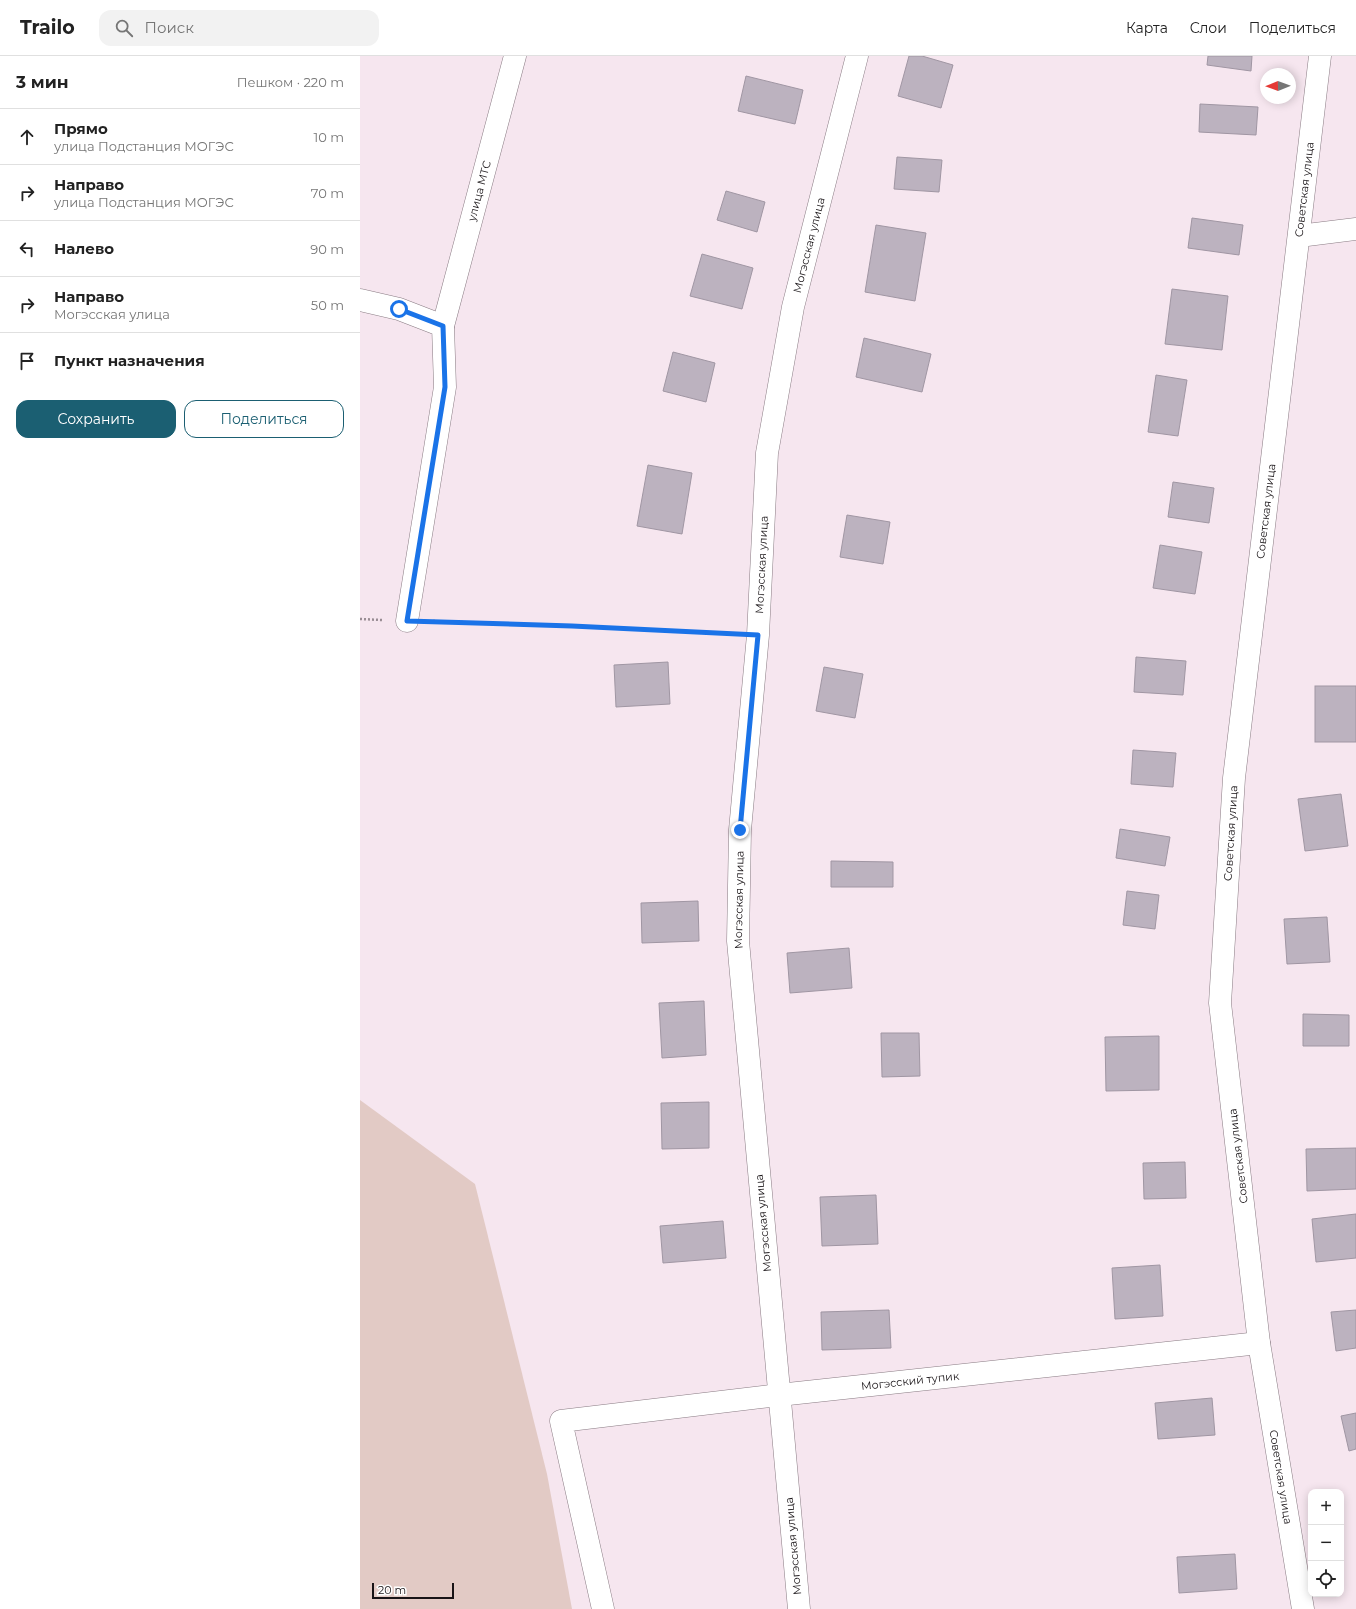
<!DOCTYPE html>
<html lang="ru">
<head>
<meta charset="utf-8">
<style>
	:root { --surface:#fff; --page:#f2f2f2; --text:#222; --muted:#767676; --line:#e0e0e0; --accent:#1b5f72 }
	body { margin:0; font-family:Montserrat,sans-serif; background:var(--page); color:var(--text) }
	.controls { position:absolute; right:12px; bottom:12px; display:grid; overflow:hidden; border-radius:8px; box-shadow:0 2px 10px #0003 }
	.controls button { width:36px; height:36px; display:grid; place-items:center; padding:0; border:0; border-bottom:1px solid var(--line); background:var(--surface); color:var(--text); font:20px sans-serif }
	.compass { position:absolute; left:900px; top:12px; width:36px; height:36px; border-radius:50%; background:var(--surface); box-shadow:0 2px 10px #0003; rotate:269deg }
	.scale { position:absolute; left:12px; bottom:10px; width:82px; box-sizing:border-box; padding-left:4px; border:2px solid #181316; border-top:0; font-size:11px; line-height:14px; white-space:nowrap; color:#181316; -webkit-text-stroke:3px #fff; paint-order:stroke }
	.stop { position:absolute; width:12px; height:12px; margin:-9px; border:3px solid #1a73e8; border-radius:50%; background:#fff }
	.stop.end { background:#1a73e8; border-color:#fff; box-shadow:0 1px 4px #0008 }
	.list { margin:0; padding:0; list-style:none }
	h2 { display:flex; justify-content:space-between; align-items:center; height:52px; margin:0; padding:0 16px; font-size:17px }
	h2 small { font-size:13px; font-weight:400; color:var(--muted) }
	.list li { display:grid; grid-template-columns:26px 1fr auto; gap:12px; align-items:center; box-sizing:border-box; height:56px; padding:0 16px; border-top:1px solid var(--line) }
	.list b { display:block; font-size:15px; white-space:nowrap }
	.list p { margin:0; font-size:13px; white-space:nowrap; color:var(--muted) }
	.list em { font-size:13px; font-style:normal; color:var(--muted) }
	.actions { display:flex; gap:8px; padding:12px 16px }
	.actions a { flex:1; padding:9px 0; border:1px solid var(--accent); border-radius:12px; text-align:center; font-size:14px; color:var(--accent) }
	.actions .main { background:var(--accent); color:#fff }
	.icon { flex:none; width:22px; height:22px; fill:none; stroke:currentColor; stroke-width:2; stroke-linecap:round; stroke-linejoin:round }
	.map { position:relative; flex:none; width:996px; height:1553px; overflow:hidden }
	header { display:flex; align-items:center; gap:24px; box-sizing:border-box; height:56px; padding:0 20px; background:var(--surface); border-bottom:1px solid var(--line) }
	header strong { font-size:19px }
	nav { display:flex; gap:22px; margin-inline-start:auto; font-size:14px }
	.search { width:280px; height:36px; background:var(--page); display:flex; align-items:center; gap:10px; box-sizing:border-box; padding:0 14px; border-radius:12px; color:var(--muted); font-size:15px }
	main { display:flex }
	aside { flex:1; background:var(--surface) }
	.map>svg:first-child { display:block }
</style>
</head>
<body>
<header>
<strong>Trailo</strong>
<div class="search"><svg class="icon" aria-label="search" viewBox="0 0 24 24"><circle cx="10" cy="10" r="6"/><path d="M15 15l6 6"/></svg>Поиск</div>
<nav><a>Карта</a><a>Слои</a><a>Поделиться</a></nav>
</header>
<main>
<aside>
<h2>3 мин<small>Пешком · 220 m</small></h2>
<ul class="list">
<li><svg class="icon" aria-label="ahead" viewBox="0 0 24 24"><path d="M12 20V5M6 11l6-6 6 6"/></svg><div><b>Прямо</b><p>улица Подстанция МОГЭС</p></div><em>10 m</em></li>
<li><svg class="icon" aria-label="right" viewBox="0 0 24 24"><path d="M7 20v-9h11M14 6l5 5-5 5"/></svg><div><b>Направо</b><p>улица Подстанция МОГЭС</p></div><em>70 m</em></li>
<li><svg class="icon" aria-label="left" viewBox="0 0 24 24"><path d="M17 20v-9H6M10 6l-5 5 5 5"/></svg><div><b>Налево</b></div><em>90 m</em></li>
<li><svg class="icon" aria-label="right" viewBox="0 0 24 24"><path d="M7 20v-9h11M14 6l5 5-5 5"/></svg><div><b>Направо</b><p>Могэсская улица</p></div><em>50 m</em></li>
<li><svg class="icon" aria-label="arrive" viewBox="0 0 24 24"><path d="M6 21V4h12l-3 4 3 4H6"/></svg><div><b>Пункт назначения</b></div></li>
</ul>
<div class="actions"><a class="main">Сохранить</a><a>Поделиться</a></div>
</aside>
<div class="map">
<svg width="996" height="1553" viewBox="0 0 996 1553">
	<rect width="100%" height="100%" fill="#f6e6ef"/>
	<!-- green -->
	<polygon fill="#e2cac5" points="0,1044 115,1128 187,1418 212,1553 0,1553"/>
	<!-- building -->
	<g fill="#bcb2bf" stroke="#a096a3">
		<polygon points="549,0 562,0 593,9 581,52 538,40"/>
		<polygon points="848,0 892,0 891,15 847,9"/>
		<polygon points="386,20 443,34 435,68 378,55"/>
		<polygon points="840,48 898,51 896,79 839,76"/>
		<polygon points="537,101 582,104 579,136 534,133"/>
		<polygon points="366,135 405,146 397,176 357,164"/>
		<polygon points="832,162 883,169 879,199 828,192"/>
		<polygon points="516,169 566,177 555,245 505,236"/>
		<polygon points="342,198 393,212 382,253 330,240"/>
		<polygon points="812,233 868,240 862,294 805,288"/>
		<polygon points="504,282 571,298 562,336 496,321"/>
		<polygon points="313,296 355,307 346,346 303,335"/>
		<polygon points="796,319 827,324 818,380 788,376"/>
		<polygon points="288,409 332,417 322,478 277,470"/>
		<polygon points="813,426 854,432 849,467 808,461"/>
		<polygon points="487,459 530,466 523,508 480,501"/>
		<polygon points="800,489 842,496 835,538 793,532"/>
		<polygon points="776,601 826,605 823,639 774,636"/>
		<polygon points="308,606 310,648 256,651 254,609"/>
		<polygon points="464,611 503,618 495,662 456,655"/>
		<rect x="955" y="630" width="41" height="56"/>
		<polygon points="773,694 816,697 813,731 771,728"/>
		<polygon points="981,738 988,790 945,795 938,743"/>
		<polygon points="760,773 810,781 805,810 756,802"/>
		<polygon points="471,805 533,806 533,831 471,831"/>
		<polygon points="767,835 799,839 795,873 763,869"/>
		<polygon points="338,845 339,885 282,887 281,847"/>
		<polygon points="967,861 970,906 927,908 924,863"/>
		<polygon points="489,892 492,932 430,937 427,897"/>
		<polygon points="344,945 346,999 302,1002 299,947"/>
		<polygon points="943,958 989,959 989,990 943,990"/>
		<polygon points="521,977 559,977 560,1020 522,1021"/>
		<polygon points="799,980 799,1034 746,1035 745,981"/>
		<polygon points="349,1046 349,1092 302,1093 301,1047"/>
		<polygon points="996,1092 996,1133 947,1135 946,1093"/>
		<polygon points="825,1106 826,1142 784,1143 783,1107"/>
		<polygon points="516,1139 518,1188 462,1190 460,1141"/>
		<polygon points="996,1158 996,1202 956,1206 952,1163"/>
		<polygon points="363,1165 366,1202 303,1207 300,1170"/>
		<polygon points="800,1209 803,1260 755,1263 752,1212"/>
		<polygon points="529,1254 531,1292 462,1294 461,1256"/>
		<polygon points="996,1254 996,1292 976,1295 971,1256"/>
		<polygon points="852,1342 855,1379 798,1383 795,1347"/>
		<polygon points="996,1357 996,1393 989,1395 981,1360"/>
		<polygon points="875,1498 877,1533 819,1537 817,1501"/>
	</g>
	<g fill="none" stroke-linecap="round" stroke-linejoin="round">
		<defs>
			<g id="minor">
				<polyline points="939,180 996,173"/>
				<polyline points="0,244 39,253 83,270 85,331 47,565"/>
				<path id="s1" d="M83 270 155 0"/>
				<path id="s2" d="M243 1553 201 1365 419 1339 899 1287"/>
				<path id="s3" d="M439 1553 378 885 380 774 398 579 407 397 433 251 497 0"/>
				<path id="s4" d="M943 1553 899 1287 860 947 874 722 960 0"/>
			</g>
		</defs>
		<!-- minor casing -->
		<use href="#minor" stroke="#897b83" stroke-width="23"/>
		<!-- path -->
		<g stroke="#988c93" stroke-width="2.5" stroke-dasharray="2 2" stroke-linecap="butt">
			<polyline points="0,563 22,564"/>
			<polyline points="73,565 213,570 373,578"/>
		</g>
		<!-- minor -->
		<use href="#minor" stroke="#fff" stroke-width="22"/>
	</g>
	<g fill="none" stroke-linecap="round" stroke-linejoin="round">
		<!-- route -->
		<polyline stroke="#1a73e8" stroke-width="5" points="39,253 83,270 85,331 47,565 212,570 398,579 380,774"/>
	</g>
	<g text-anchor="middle" stroke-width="3" stroke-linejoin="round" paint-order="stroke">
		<!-- street labels -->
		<g font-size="11" fill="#181316" stroke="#fff">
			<text dy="4" stroke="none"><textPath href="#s4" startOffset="1430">Советская улица</textPath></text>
			<text dy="4" stroke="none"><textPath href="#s1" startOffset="140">улица МТС</textPath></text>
			<text dy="4" stroke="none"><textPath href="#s3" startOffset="1372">Могэсская улица</textPath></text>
			<text dy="4" stroke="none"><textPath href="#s4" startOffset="1106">Советская улица</textPath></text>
			<text dy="4" stroke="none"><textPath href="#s3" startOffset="1048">Могэсская улица</textPath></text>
			<text dy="4" stroke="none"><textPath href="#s4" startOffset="782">Советская улица</textPath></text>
			<text dy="4" stroke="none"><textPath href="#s3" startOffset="712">Могэсская улица</textPath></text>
			<text transform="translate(878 1100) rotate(-97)" y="4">Советская улица</text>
			<text transform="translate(403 1167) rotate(-95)" y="4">Могэсская улица</text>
			<text dy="4" stroke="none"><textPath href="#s2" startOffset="544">Могэсский тупик</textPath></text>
			<text transform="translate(921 1421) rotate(81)" y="4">Советская улица</text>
			<text transform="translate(433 1490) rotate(-95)" y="4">Могэсская улица</text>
		</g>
	</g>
</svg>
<div class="controls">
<button>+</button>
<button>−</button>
<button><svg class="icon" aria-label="locate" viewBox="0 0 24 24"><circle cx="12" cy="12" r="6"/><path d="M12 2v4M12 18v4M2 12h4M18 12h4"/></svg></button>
</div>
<svg class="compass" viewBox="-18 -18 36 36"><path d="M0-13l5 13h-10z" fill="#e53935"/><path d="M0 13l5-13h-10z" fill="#767676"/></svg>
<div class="scale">20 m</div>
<div class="stop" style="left:39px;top:253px"></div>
<div class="stop end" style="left:380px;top:774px"></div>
</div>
</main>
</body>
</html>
